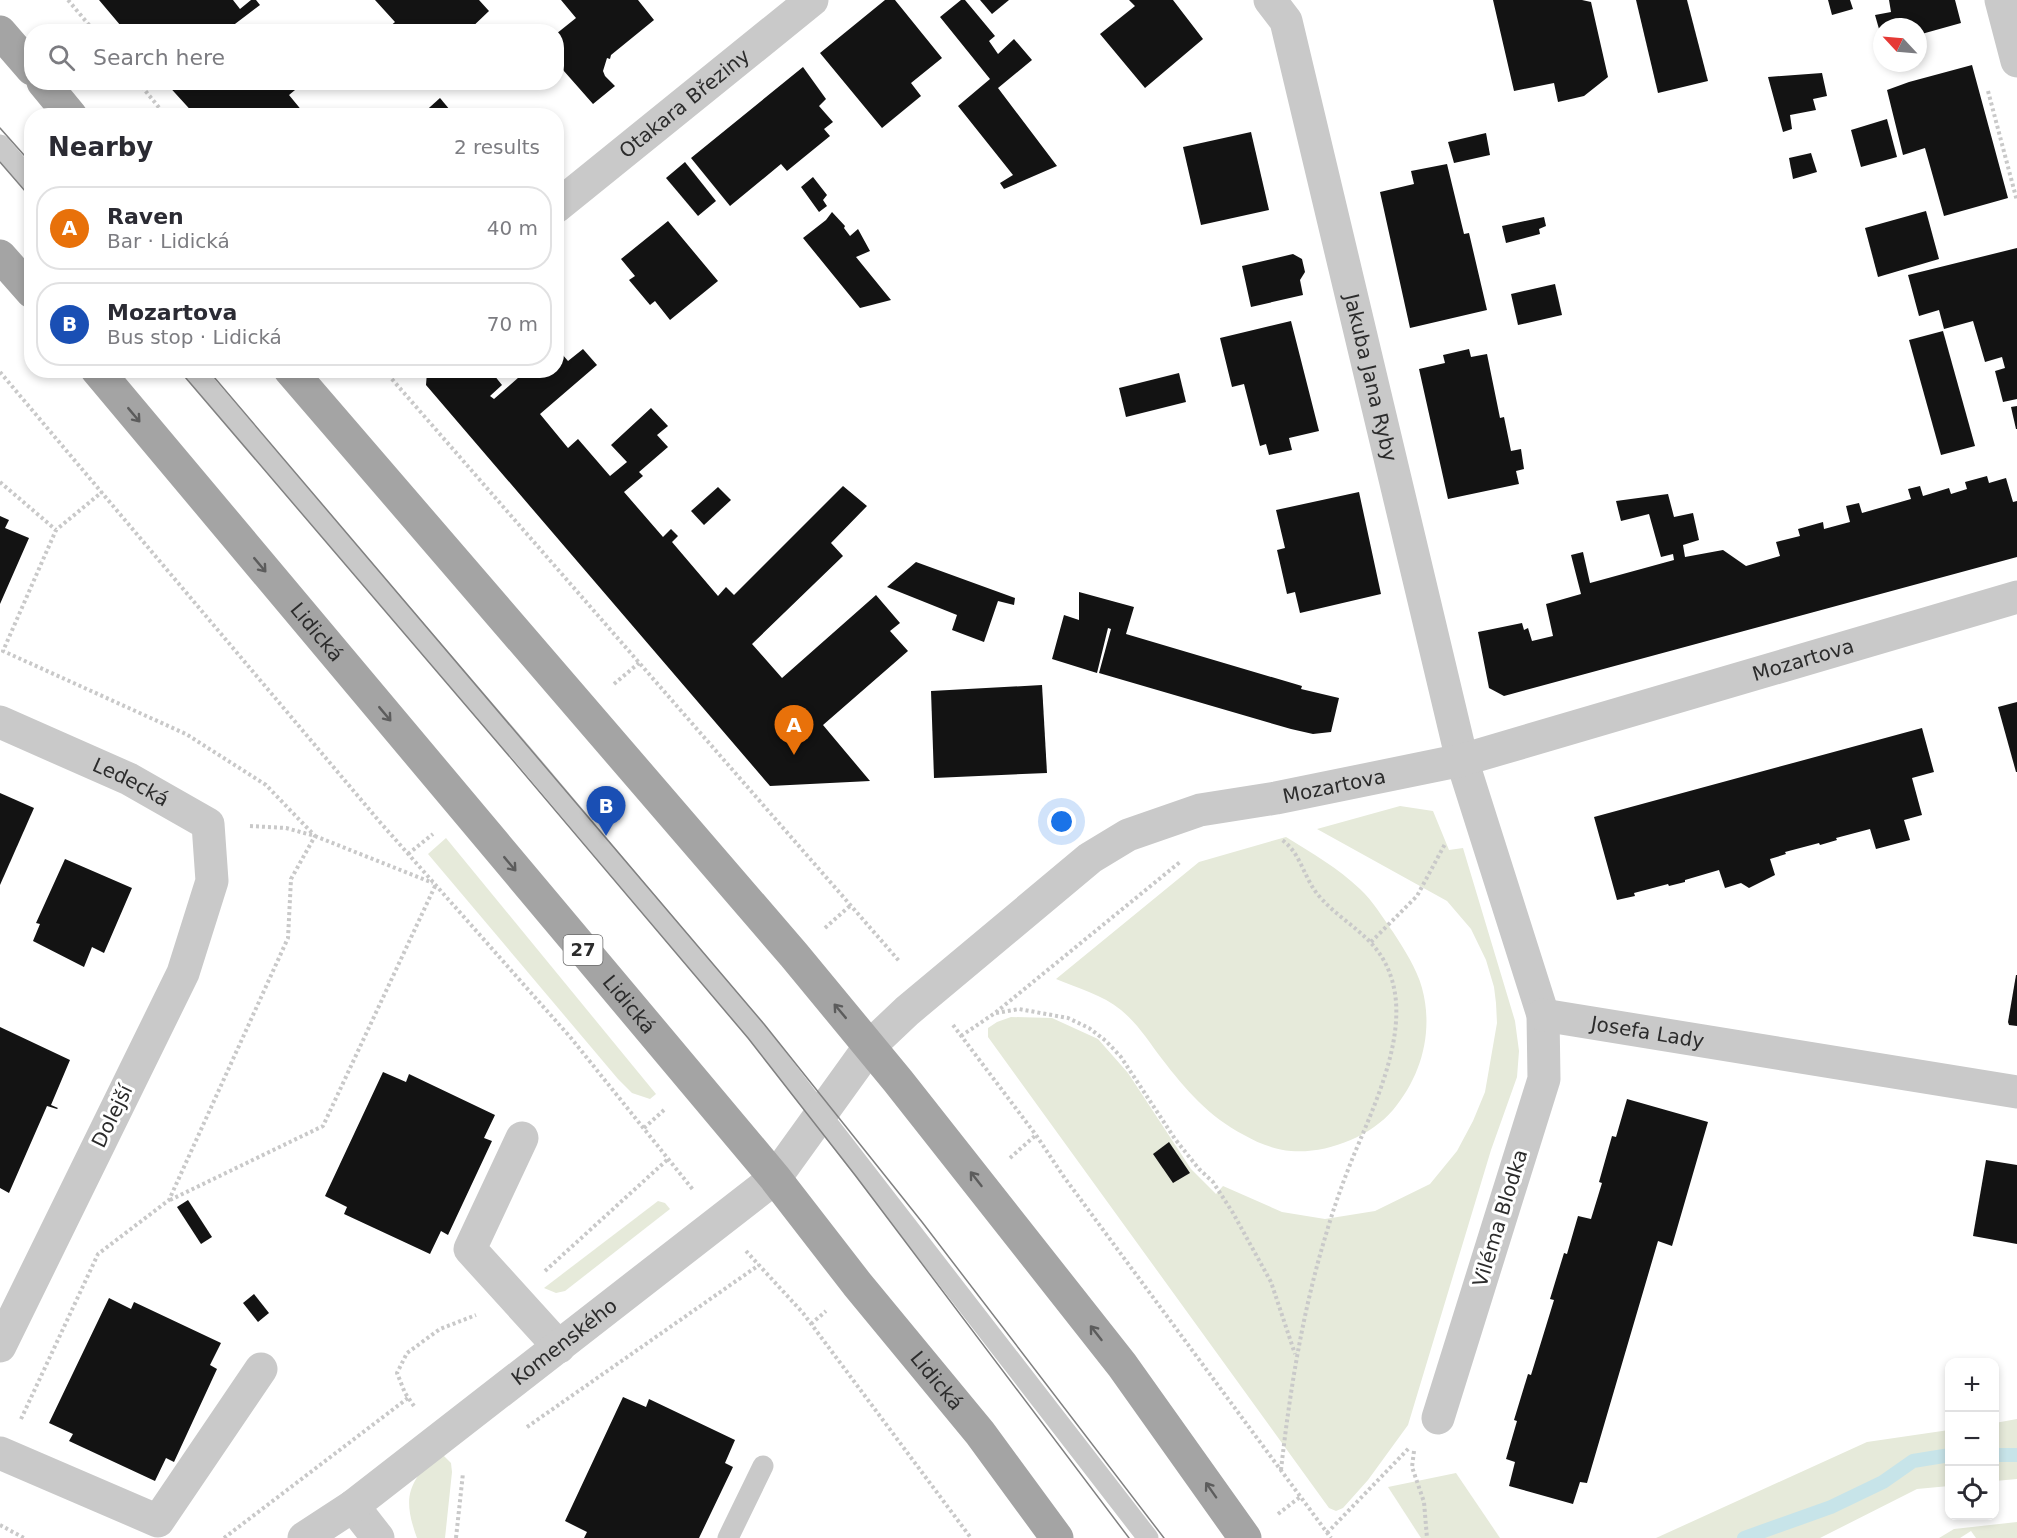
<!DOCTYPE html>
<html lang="en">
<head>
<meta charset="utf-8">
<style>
	:root { --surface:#fff; --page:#f2f2f3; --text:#2b2b33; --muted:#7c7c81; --line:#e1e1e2; --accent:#0f766e }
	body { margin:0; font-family:"DejaVu Sans",sans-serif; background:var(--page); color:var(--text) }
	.controls { position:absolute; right:18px; bottom:18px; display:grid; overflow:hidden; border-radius:12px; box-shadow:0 3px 9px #0003 }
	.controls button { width:54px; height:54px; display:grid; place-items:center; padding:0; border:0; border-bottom:2px solid var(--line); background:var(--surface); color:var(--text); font:30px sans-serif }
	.compass { position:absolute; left:1873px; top:18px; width:54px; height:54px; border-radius:50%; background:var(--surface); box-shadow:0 3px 9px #0003; rotate:296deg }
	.you { position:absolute; left:1062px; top:822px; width:21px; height:21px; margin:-15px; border:4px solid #fff; border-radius:50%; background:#1a73e8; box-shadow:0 0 0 9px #1a73e833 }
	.badge { display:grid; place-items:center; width:39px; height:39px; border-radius:50%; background:var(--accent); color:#fff; font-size:20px; font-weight:700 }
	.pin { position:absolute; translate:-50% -50px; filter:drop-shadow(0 2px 3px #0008) }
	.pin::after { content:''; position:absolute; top:32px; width:21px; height:18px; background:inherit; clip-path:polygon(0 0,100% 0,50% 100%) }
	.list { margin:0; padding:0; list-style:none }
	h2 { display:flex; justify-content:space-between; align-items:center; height:78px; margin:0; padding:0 24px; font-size:26px }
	h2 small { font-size:20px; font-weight:400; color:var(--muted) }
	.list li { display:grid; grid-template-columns:39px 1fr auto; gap:18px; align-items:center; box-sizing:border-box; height:84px; margin:0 12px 12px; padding:0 12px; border:2px solid var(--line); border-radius:24px }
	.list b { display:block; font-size:22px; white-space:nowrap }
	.list p { margin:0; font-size:20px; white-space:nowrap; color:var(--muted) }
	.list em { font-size:20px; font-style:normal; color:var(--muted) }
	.icon { flex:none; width:33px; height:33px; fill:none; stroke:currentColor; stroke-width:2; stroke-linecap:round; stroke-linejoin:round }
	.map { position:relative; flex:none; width:2017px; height:1538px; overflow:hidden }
	.search { position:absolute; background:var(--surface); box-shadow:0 3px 9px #0003; left:24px; top:24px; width:540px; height:66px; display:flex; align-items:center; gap:15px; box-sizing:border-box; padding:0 21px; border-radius:24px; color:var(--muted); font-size:22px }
	.panel { position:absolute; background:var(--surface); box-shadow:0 3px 9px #0003; left:24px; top:108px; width:540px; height:270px; border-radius:24px }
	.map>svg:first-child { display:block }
</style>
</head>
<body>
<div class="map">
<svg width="2017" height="1538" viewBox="0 0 2017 1538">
	<rect width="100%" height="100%" fill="#fff"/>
	<!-- green -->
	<g fill="#e6eada">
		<polygon points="1400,806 1433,811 1449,850 1463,848 1515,1021 1519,1051 1517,1077 1491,1150 1408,1425 1368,1480 1343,1508 1336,1511 1329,1508 988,1037 988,1028 997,1022 1011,1017 1052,1018 1098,1039 1128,1073 1191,1169 1216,1194 1223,1186 1282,1212 1325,1219 1375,1211 1430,1184 1457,1151 1473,1121 1485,1092 1497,1023 1496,1003 1494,987 1486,960 1471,929 1447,901 1317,829"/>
		<path d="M1286 837C1312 853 1338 868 1360 889 1373 901 1383 918 1393 932 1404 949 1417 969 1422 988 1434 1032 1421 1077 1393 1110 1370 1137 1326 1154 1291 1151 1275 1150 1258 1143 1244 1135 1209 1117 1185 1089 1162 1059 1149 1042 1138 1024 1121 1010 1103 995 1077 988 1056 979L1199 862Z"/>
		<polygon points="446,838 656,1094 650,1099 632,1093 618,1079 428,854"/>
		<polygon points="658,1201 665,1203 670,1209 565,1291 556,1293 544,1288"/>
		<polygon points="2017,1419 2017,1479 1995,1481 1995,1423"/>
		<polygon points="1949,1430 1949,1486 1917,1489 1820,1538 1656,1538 1867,1442"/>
		<path d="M438 1450 451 1463 452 1472 445 1538H417C401 1494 410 1484 438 1450Z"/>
		<polygon points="1456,1473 1500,1538 1421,1538 1388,1487"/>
		<polygon points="2017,1522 2017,1538 1976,1538 1971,1531 1960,1538 1939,1538 1954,1529"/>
	</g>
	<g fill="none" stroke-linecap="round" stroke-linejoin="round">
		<!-- stream -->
		<g stroke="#c7e4e9" stroke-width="14">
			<polyline points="1994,1455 2017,1455"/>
			<polyline points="1744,1538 1831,1507 1883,1482 1913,1461 1950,1455"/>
		</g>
	</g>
	<!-- building -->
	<g fill="#131313">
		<polygon points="99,0 233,0 240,9 251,0 256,0 260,5 231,27 235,32 126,32"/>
		<polygon points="375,0 479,0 489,11 467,32 391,32 388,28 395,22"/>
		<polygon points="561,0 638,0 654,20 611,55 610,59 607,58 603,71 605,76 615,86 593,104 556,62 556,34 576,18"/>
		<polygon points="885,0 895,0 942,58 911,83 921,96 882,128 820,53"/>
		<polygon points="961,0 965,0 995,36 989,41 998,54 1014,39 1032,60 998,88 1057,166 1004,189 1000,183 1013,175 958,106 990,79 940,17"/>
		<polygon points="980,0 1009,0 992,14"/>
		<polygon points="1129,0 1173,0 1203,39 1145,88 1100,34 1135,6"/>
		<polygon points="1493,0 1582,0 1591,2 1608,77 1584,96 1558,102 1554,83 1514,91"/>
		<polygon points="1636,0 1687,0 1708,81 1658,93"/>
		<polygon points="1828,0 1850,0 1853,9 1832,15"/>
		<polygon points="1889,0 1955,0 1961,23 1918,35 1918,27 1882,27 1881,36 1875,15 1891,12"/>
		<polygon points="1972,65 2008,198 1944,216 1925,148 1903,155 1887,90 1909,82"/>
		<polygon points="803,67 826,99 819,106 833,122 824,129 830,136 787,171 781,164 730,206 691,158"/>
		<polygon points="1822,73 1827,96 1813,99 1816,110 1790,115 1792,129 1783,132 1768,77"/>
		<polygon points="165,82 299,82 301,85 289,95 303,112 299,116 196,116"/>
		<polygon points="440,98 455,116 420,116"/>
		<polygon points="1887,119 1897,157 1861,167 1851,130"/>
		<polygon points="1251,132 1269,210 1201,225 1183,147"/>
		<polygon points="1486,133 1490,155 1454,163 1448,142"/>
		<polygon points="1811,153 1817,172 1793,179 1789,158"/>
		<polygon points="685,162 716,201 698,216 666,178"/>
		<polygon points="1447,164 1464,234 1469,233 1487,310 1410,328 1380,192 1414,184 1411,171"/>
		<polygon points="813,177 827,195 823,200 827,206 819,212 801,187"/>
		<polygon points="1926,211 1939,259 1878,277 1865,228"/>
		<polygon points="832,212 845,226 844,228 850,236 858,229 870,251 856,257 891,300 860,308 803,238 826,220"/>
		<polygon points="1544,217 1546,226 1539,229 1540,234 1506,243 1502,226"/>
		<polygon points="668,221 718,281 670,320 655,301 650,305 629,280 635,276 621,259"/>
		<polygon points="2017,248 2017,399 2003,402 1995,371 2005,368 2002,357 1985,362 1973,321 1944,329 1939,310 1919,316 1908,275"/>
		<polygon points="1293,254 1302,259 1305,272 1300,280 1303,295 1251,307 1242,266"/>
		<polygon points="1555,284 1562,315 1518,325 1511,294"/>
		<polygon points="1291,321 1319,431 1289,438 1292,450 1269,455 1266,444 1260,446 1244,384 1232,387 1220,338"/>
		<polygon points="1943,331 1975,446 1941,455 1909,340"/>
		<polygon points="556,347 568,361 583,349 597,365 540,414 568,448 578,439 610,476 627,462 611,445 651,408 668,426 657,435 668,447 639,472 643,476 624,492 663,537 671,529 678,536 672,542 718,596 726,587 734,595 843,486 867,506 831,543 843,556 752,644 782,678 876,595 900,623 890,631 908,651 823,725 870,781 770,786 426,385 427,372 429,370 490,370 502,385 490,396 494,399 527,370 556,370"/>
		<polygon points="1469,349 1471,357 1487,354 1500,418 1504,417 1511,451 1521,449 1524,469 1516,471 1519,484 1448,499 1419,369 1445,363 1443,355"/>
		<polygon points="1179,373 1186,402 1126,417 1119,388"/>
		<polygon points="2017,406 2017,429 2016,429 2011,407"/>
		<polygon points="1987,476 1989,483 2006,478 2013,502 2017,501 2017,557 1504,696 1489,688 1478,632 1522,623 1524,630 1528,628 1532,641 1553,636 1546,604 1581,594 1571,555 1583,552 1590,583 1674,560 1673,554 1661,557 1649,514 1621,521 1616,501 1668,494 1674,517 1693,513 1699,540 1683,545 1685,557 1723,550 1746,566 1780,556 1776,542 1800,536 1798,529 1823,522 1824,529 1850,522 1846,506 1859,503 1862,513 1911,499 1908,489 1920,486 1923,496 1949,488 1951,494 1967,489 1965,482"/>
		<polygon points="718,487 731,500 704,525 691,511"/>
		<polygon points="1359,492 1381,594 1300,613 1295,592 1287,594 1277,550 1285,548 1276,510"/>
		<polygon points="0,516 9,520 5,528 29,538 0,604"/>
		<polygon points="916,562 1015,598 1014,605 998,601 984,642 952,630 957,615 887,587"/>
		<polygon points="1079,592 1134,607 1126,634 1302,686 1301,689 1339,698 1331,732 1313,734 1291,729 1099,673 1111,629 1108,628 1097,673 1052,659 1064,615 1079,620"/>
		<polygon points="1042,685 1047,773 934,778 931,691"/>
		<polygon points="2017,702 2017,772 2016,772 1998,707"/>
		<polygon points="1922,728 1934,772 1912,778 1922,815 1904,820 1910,840 1876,849 1870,829 1836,838 1837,840 1820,845 1819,843 1785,852 1786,854 1770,859 1775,875 1749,888 1741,883 1725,888 1719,870 1685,880 1685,882 1669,886 1668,884 1634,893 1635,896 1617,900 1594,817"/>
		<polygon points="0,793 34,808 0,885"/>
		<polygon points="65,859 132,888 104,953 92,947 84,967 33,941 40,924 36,923"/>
		<polygon points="2016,975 2017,975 2017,1026 2009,1025 2008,1022"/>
		<polygon points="0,1027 70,1060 51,1105 58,1108 57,1109 47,1106 9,1193 0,1188"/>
		<polygon points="383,1072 406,1082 409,1074 495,1115 484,1138 492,1141 448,1235 441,1231 430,1254 344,1214 347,1207 325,1196"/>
		<polygon points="1627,1099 1708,1122 1672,1246 1658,1241 1587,1483 1580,1482 1573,1504 1509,1486 1515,1462 1506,1459 1517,1421 1514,1420 1528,1374 1531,1375 1554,1300 1550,1299 1564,1253 1567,1254 1578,1216 1591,1219 1602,1183 1599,1182 1612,1136 1616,1137"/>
		<polygon points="1169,1142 1190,1173 1173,1183 1153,1154"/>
		<polygon points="1986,1160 2017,1165 2017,1244 1973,1236"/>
		<polygon points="188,1200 212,1237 201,1244 177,1207"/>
		<polygon points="254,1294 269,1313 258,1322 243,1303"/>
		<polygon points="109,1298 131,1309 134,1302 221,1343 210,1365 217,1369 174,1462 166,1458 155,1481 69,1441 73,1434 49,1423"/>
		<polygon points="623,1397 646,1407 649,1399 735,1440 725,1463 733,1467 699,1538 584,1538 587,1532 565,1521"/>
	</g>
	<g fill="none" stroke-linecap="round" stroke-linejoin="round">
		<!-- path -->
		<g stroke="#c9c9c9" stroke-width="4" stroke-dasharray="3 3" stroke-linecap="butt">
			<polyline points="68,0 95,32"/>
			<polyline points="138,82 166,116"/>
			<polyline points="1988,91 2017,201"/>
			<polyline points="384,370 900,962"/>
			<polyline points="0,372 379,821 571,1038 694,1191"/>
			<polyline points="0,482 56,530 102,492"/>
			<polyline points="614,684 639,663"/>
			<polyline points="250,826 286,828 315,836 433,883"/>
			<polyline points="408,854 433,834"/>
			<polyline points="825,928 851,905"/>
			<polyline points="1371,942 1417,896 1445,844"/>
			<polyline points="996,1013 1019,1009 1068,1018 1089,1028 1106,1041 1121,1057 1175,1139 1199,1169 1213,1182 1233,1213 1271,1282 1295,1354"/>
			<polyline points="953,1025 1036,1135 1064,1177 1331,1538"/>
			<polyline points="961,1036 995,1013 1180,862"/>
			<polyline points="644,1128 664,1110"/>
			<polyline points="1010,1158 1036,1135"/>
			<polyline points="170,1200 323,1126 436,884"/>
			<polyline points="746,1251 803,1313 971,1538"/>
			<polyline points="545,1271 668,1159"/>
			<polyline points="811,1324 826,1311"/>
			<polyline points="414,1406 405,1393 397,1373 407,1353 440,1329 476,1315"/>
			<polyline points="21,1419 98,1254 169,1200 288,938 291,879 315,836 266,785 186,734 3,651 56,530"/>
			<polyline points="527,1427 759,1265"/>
			<polyline points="1414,1451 1412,1467 1424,1502 1427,1538"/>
			<path d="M1281 1470C1290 1389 1303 1309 1327 1231 1334 1207 1342 1185 1351 1162 1372 1110 1409 1037 1392 980 1379 936 1346 927 1319 896 1304 879 1301 853 1282 840"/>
			<polyline points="1278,1514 1300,1497"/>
			<polyline points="0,1525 24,1538"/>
			<polyline points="1327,1533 1410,1447"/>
			<polyline points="224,1538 408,1398"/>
			<polyline points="456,1538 463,1473"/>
		</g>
		<!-- service -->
		<g stroke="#c9c9c9" stroke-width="21">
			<polyline points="0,145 32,182"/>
			<polyline points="193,370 525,757 756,1031 1148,1538"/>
			<polyline points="728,1538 763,1466"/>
		</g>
		<!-- minor -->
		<g stroke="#c9c9c9" stroke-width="33">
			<path id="s1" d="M1270 0 1286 21 1462 760 1543 1015 1544 1079 1438 1418"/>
			<polyline points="2001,0 2017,61"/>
			<path id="s2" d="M556 207 812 0"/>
			<path id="s3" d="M0 722 129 779 208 824 212 881 183 973 0 1346"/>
			<path id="s4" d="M1543 1015 2017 1092"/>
			<polyline points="522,1138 470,1249 559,1347"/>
			<polyline points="0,1453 158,1521 261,1369"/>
			<polyline points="353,1506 378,1538"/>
			<path id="s5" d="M304 1538 353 1506 775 1178 870 1046 907 1011 1090 858 1128 835 1200 810 1276 798 1462 760 2017 597"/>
		</g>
		<!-- primary -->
		<g stroke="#a4a4a4" stroke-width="33">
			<polyline points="0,32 32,69"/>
			<polyline points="43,82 71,116"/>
			<polyline points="0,256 32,292"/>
			<path id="s6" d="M97 370 775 1178 857 1284 980 1433 1057 1538"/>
			<polyline points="290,370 794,955 898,1081 1122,1365 1245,1538"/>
		</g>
		<!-- tram -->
		<g stroke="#818181" stroke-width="1.5">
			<polyline points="0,128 32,164"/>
			<polyline points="0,162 32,199"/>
			<polyline points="179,370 516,764 748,1038 855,1175 1129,1538"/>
			<polyline points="208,370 764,1024 922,1222 1164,1538"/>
		</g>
	</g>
	<!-- one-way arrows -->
	<defs><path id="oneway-shaft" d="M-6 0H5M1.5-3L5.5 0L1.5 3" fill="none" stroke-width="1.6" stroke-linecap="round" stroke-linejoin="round" transform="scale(1.5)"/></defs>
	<g stroke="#5c5c5c">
		<use href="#oneway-shaft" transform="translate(134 415) rotate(50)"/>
		<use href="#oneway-shaft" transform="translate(260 565) rotate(50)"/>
		<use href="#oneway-shaft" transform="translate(385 714) rotate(50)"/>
		<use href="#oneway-shaft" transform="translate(510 864) rotate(50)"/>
		<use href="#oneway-shaft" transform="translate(840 1011) rotate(-130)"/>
		<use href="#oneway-shaft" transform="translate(976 1179) rotate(-128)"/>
		<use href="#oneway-shaft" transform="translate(1096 1333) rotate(-128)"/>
		<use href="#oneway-shaft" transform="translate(1211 1490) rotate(-125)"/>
	</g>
	<g text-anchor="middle" stroke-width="6" stroke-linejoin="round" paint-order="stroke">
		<!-- shield labels -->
		<rect fill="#fff" stroke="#6b6b6b" stroke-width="1.5" x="563.5" y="935" width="39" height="30" rx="4.5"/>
		<g font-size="18" font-weight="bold" fill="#2c2c2c">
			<text x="583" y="956">27</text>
		</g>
		<!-- street labels -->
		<g font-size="20" fill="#2c2c2c" stroke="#fff">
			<text dy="7" stroke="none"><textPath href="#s2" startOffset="165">Otakara Březiny</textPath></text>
			<text dy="7" stroke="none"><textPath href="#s1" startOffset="393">Jakuba Jana Ryby</textPath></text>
			<text dy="7" stroke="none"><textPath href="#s6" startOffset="342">Lidická</textPath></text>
			<text dy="7" stroke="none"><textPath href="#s5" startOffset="1788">Mozartova</textPath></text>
			<text dy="7" stroke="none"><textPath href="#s3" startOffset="144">Ledecká</textPath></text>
			<text dy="7" stroke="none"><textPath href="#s5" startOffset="1302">Mozartova</textPath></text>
			<text dy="7" stroke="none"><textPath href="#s6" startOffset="828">Lidická</textPath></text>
			<text dy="7" stroke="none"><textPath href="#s4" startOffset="106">Josefa Lady</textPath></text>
			<text transform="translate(112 1116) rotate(-64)" y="7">Dolejší</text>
			<text transform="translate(1500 1218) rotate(-73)" y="7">Viléma Blodka</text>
			<text dy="7" stroke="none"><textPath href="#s5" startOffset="326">Komenského</textPath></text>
			<text dy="7" stroke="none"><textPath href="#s6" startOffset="1314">Lidická</textPath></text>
		</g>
	</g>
</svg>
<div class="controls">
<button>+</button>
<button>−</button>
<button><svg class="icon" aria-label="locate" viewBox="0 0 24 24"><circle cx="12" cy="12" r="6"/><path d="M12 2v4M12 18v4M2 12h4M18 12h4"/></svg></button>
</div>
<svg class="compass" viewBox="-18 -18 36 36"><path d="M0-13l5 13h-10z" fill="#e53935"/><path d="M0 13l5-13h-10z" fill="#7c7c81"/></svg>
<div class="you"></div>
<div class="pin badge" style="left:794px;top:755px;background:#e8710a">A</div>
<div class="pin badge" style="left:606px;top:836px;background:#1a4fb4">B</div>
<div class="search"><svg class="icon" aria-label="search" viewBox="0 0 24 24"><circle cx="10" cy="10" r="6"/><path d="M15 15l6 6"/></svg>Search here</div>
<section class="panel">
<h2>Nearby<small>2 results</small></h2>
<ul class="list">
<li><span class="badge" style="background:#e8710a">A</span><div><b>Raven</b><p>Bar · Lidická</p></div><em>40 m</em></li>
<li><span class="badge" style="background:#1a4fb4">B</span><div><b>Mozartova</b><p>Bus stop · Lidická</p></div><em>70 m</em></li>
</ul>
</section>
</div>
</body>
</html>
